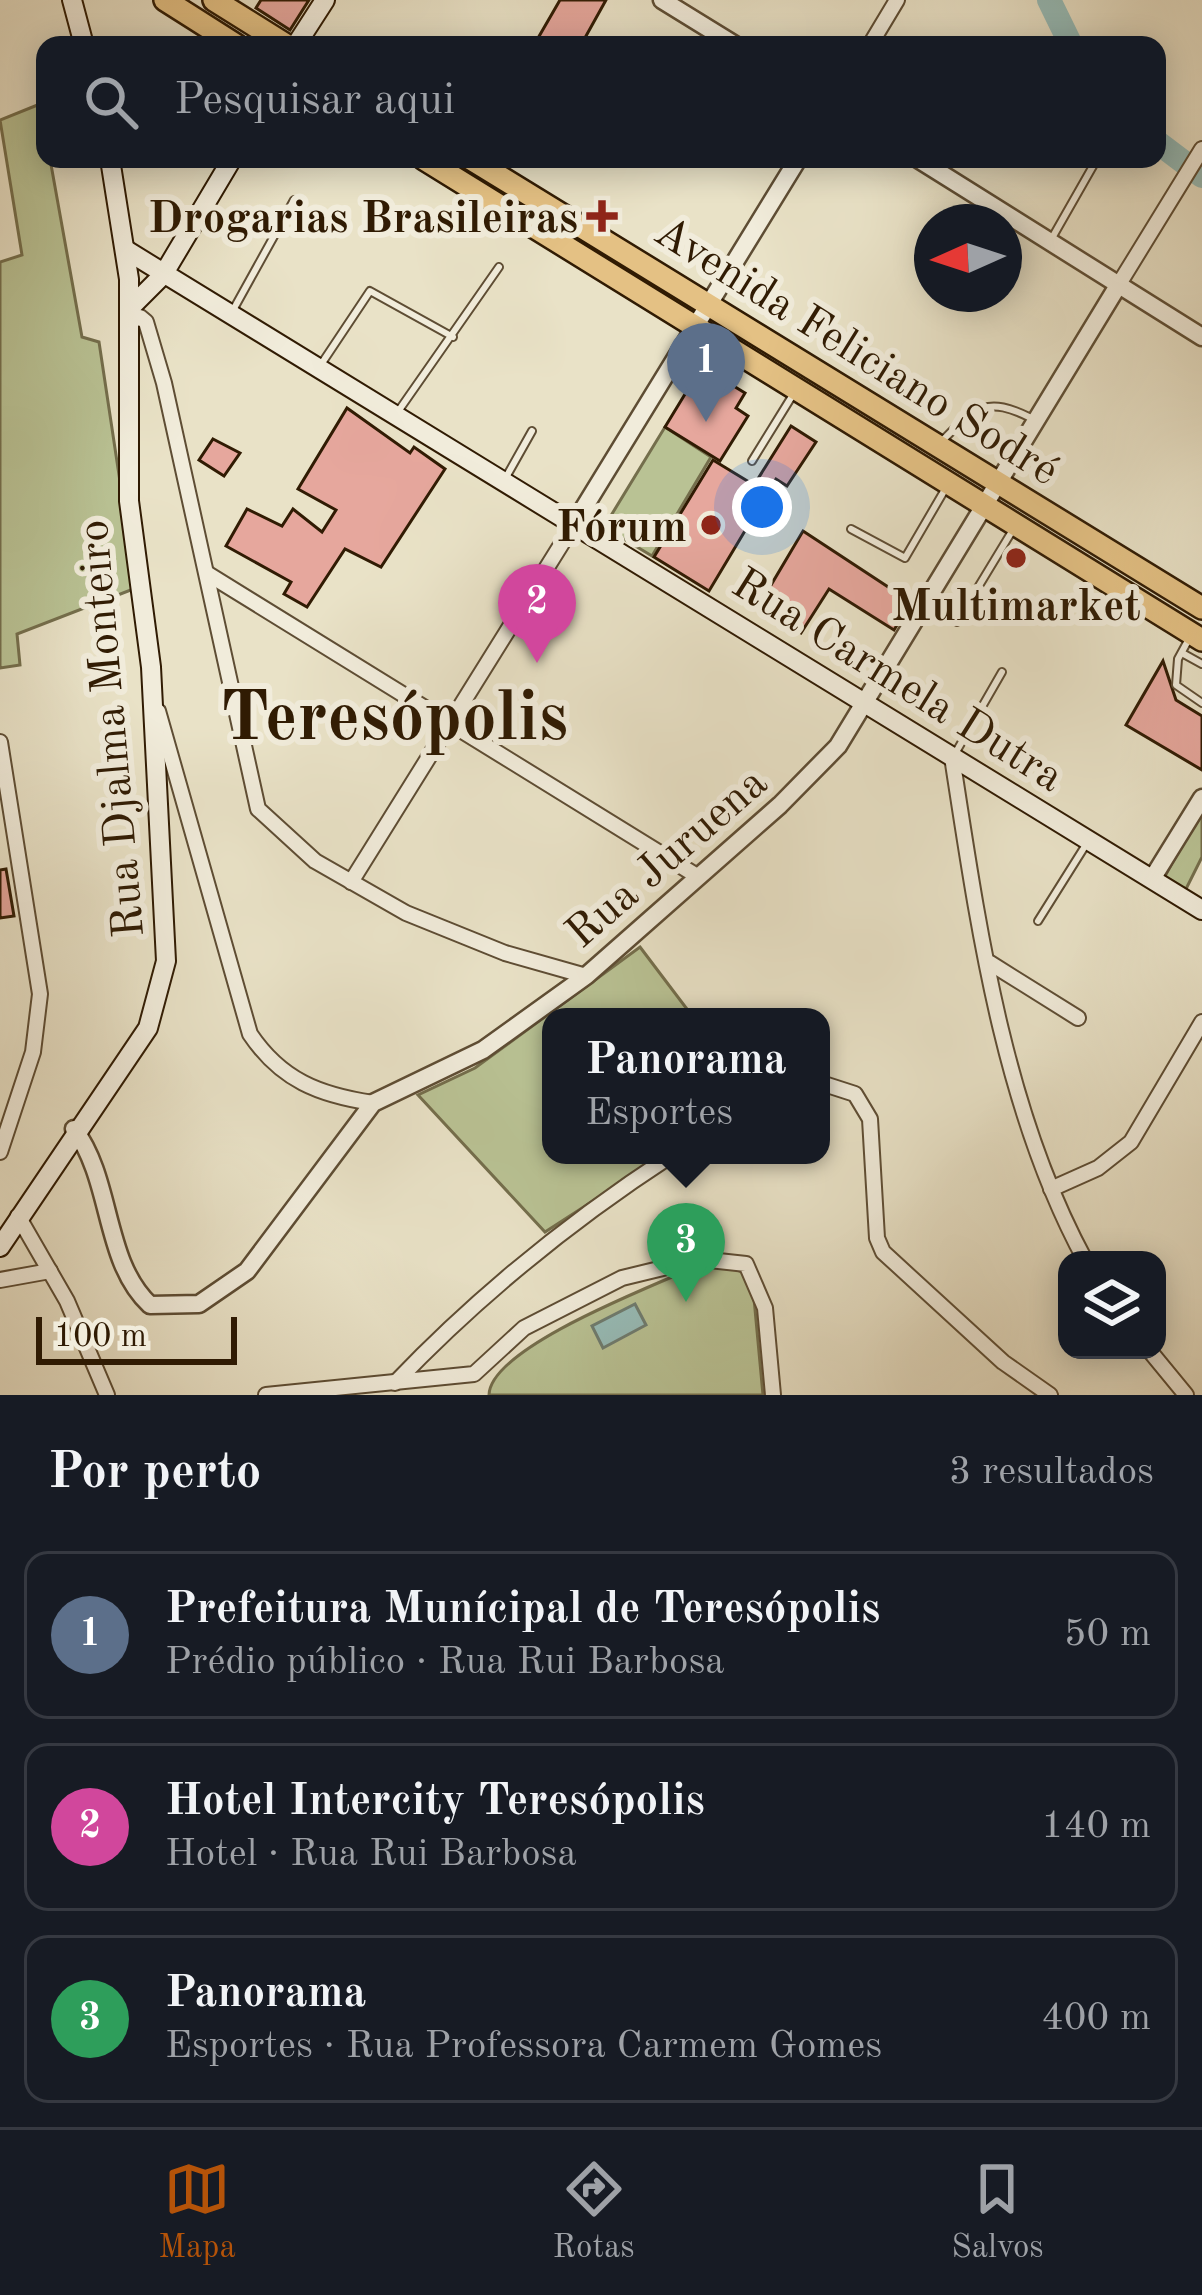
<!DOCTYPE html>
<html lang="pt">
<head>
<meta charset="utf-8">
<style>
	:root { --surface:#171b24; --page:#20242c; --text:#f1f3f6; --muted:#9ea1a6; --line:#363941; --accent:#b45309 }
	body { margin:0; font-family:"Old Standard TT",serif; background:var(--page); color:var(--text) }
	.controls { position:absolute; right:36px; bottom:36px; display:grid; overflow:hidden; border-radius:24px; box-shadow:0 6px 30px #0003 }
	.controls button { width:108px; height:108px; display:grid; place-items:center; padding:0; border:0; border-bottom:3px solid var(--line); background:var(--surface); color:var(--text); font:60px sans-serif }
	.compass { position:absolute; left:914px; top:204px; width:108px; height:108px; border-radius:50%; background:var(--surface); box-shadow:0 6px 30px #0003; rotate:267deg }
	.scale { position:absolute; left:36px; bottom:30px; width:201px; box-sizing:border-box; padding-left:12px; border:6px solid #301b03; border-top:0; font-size:33px; line-height:42px; white-space:nowrap; color:#301b03; -webkit-text-stroke:9px #f1ecdb; paint-order:stroke }
	.you { position:absolute; left:762px; top:507px; width:42px; height:42px; margin:-30px; border:9px solid #fff; border-radius:50%; background:#1a73e8; box-shadow:0 0 0 18px #1a73e833 }
	.badge { display:grid; place-items:center; width:78px; height:78px; border-radius:50%; background:var(--accent); color:#fff; font-size:39px; font-weight:700 }
	.pin { position:absolute; translate:-50% -99px; filter:drop-shadow(0 3px 6px #0008) }
	.pin::after { content:''; position:absolute; top:63px; width:42px; height:36px; background:inherit; clip-path:polygon(0 0,100% 0,50% 100%) }
	.popup { position:absolute; left:542px; top:1008px; width:288px; height:156px; box-sizing:border-box; display:grid; place-content:center; border-radius:24px; background:var(--surface); filter:drop-shadow(0 3px 9px #0005); font-size:39px; white-space:nowrap; color:var(--muted) }
	.popup b { font-size:45px; color:var(--text) }
	.popup::after { content:''; position:absolute; left:50%; top:100%; margin-left:-24px; border:24px solid transparent; border-top-color:var(--surface) }
	.list { margin:0; padding:0; list-style:none }
	h2 { display:flex; justify-content:space-between; align-items:center; height:156px; margin:0; padding:0 48px; font-size:51px }
	h2 small { font-size:39px; font-weight:400; color:var(--muted) }
	.list li { display:grid; grid-template-columns:78px 1fr auto; gap:36px; align-items:center; box-sizing:border-box; height:168px; margin:0 24px 24px; padding:0 24px; border:3px solid var(--line); border-radius:24px }
	.list b { display:block; font-size:45px; white-space:nowrap }
	.list p { margin:0; font-size:39px; white-space:nowrap; color:var(--muted) }
	.list em { font-size:39px; font-style:normal; color:var(--muted) }
	.icon { flex:none; width:66px; height:66px; fill:none; stroke:currentColor; stroke-width:2; stroke-linecap:round; stroke-linejoin:round }
	.map { position:relative; flex:none; width:1202px; height:1395px; overflow:hidden }
	.search { position:absolute; background:var(--surface); box-shadow:0 6px 30px #0003; left:36px; right:36px; top:36px; height:132px; display:flex; align-items:center; gap:30px; box-sizing:border-box; padding:0 42px; border-radius:24px; color:var(--muted); font-size:45px }
	.sheet { height:732px; background:var(--surface) }
	nav { display:flex; justify-content:space-around; align-items:center; box-sizing:border-box; height:168px; border-top:3px solid var(--line); background:var(--surface); font-size:33px; color:var(--muted) }
	nav a { display:grid; justify-items:center; gap:6px }
	nav .on { color:var(--accent) }
	.map>svg:first-child { display:block }
</style>
</head>
<body>
<div class="map">
<svg width="1202" height="1395" viewBox="0 0 1202 1395">
	<rect width="100%" height="100%" fill="#e9e2c7"/>
	<filter id="stains"><feTurbulence type="fractalNoise" baseFrequency=".00167" numOctaves="4"/><feColorMatrix values="0 0 0 0 .2 0 0 0 0 .09 0 0 0 0 .02 0 0 0 .5 -.17"/></filter>
	<radialGradient id="worn" r=".72"><stop offset=".6" stop-color="#630" stop-opacity="0"/><stop offset="1" stop-color="#630" stop-opacity=".3"/></radialGradient>
	<!-- green -->
	<g fill="#b9c294" stroke="#746e4c" stroke-width="3">
		<polygon points="40,104 45,159 50,159 82,337 99,342 136,588 17,634 20,665 0,668 0,262 22,255 0,120"/>
		<polygon points="665,427 711,457 652,556 604,527"/>
		<polygon points="1202,808 1202,857 1186,889 1164,878"/>
		<polygon points="640,947 693,1017 551,1017 551,1155 664,1155 545,1232 418,1095 475,1068"/>
		<path d="M714 1259 752 1277 763 1395H489C490 1345 671 1279 714 1259Z"/>
	</g>
	<!-- water -->
	<polygon fill="#97bdb9" stroke="#6e7c70" stroke-width="3" points="635,1304 646,1325 603,1348 592,1326"/>
	<g fill="none" stroke-linecap="round" stroke-linejoin="round">
		<!-- river -->
		<g stroke="#97bdb9" stroke-width="24">
			<polyline points="1049,0 1071,45"/>
			<polyline points="1157,142 1202,176"/>
		</g>
	</g>
	<!-- building -->
	<g fill="#e6a79d" stroke="#301b03" stroke-width="3">
		<polygon points="261,0 309,0 290,30 256,8"/>
		<polygon points="560,0 606,0 581,45 534,45"/>
		<polygon points="714,374 745,393 736,408 748,416 720,461 665,427 696,376 709,384"/>
		<polygon points="347,408 410,453 414,447 445,469 381,567 345,549 307,607 284,594 291,582 226,546 247,509 282,526 293,509 322,532 336,510 298,489"/>
		<polygon points="791,426 816,442 787,486 776,479 709,591 654,557 713,460 754,485"/>
		<polygon points="213,439 240,453 224,476 199,460"/>
		<polygon points="803,531 911,602 894,630 829,589 801,633 758,607"/>
		<polygon points="1163,661 1176,700 1202,716 1202,770 1126,725"/>
		<polygon points="6,869 14,916 0,918 0,870"/>
	</g>
	<g fill="none" stroke-linecap="round" stroke-linejoin="round">
		<defs>
			<g id="service">
				<polyline points="1052,238 1097,159"/>
				<polyline points="232,312 294,200"/>
				<polyline points="322,363 370,291 453,337"/>
				<polyline points="397,413 499,267"/>
				<path d="M941 442C975 408 985 395 1031 418"/>
				<polyline points="752,461 794,393"/>
				<polyline points="505,479 532,431"/>
				<polyline points="851,529 905,558 947,486"/>
				<polyline points="957,622 1014,528"/>
				<polyline points="1190,637 1178,659 1176,685 1202,703"/>
				<polyline points="1182,653 1202,664"/>
				<polyline points="956,752 1002,672"/>
				<polyline points="1038,921 1087,843"/>
			</g>
			<g id="minor">
				<polyline points="870,45 897,0"/>
				<polyline points="1119,284 1202,149"/>
				<polyline points="130,322 140,317 146,322 164,383 258,809 315,861 406,913 505,953 586,976"/>
				<polyline points="208,574 697,876"/>
				<path d="M158 711 250 1034C281 1080 319 1095 373 1103"/>
				<polyline points="0,742 40,994 33,1052 0,1152"/>
				<path d="M952 757C978 925 1003 1109 1085 1260"/>
				<polyline points="351,882 574,524"/>
				<polyline points="990,963 1078,1018"/>
				<polyline points="821,1083 855,1094 870,1119 877,1238 883,1252 1003,1362 1050,1395"/>
				<polyline points="1051,1189 1098,1168 1131,1142 1202,1022"/>
				<polyline points="18,1216 67,1301 107,1395"/>
				<polyline points="0,1280 50,1271"/>
				<polyline points="1149,1350 1186,1395"/>
				<path d="M395 1383C480 1294 569 1222 672 1155"/>
				<polyline points="266,1395 474,1374 524,1328 622,1278 700,1259 746,1264 765,1308 773,1395"/>
			</g>
			<g id="tertiary">
				<polyline points="662,0 735,45"/>
				<polyline points="918,159 1202,337"/>
				<polyline points="574,524 798,159"/>
				<polyline points="1152,879 1202,798"/>
				<path d="M74 1129C113 1181 103 1261 150 1305L199 1304 247 1271 373 1103 483 1050 586 976 780 805 838 746 1119 284"/>
			</g>
			<g id="secondary">
				<polyline points="72,0 84,45"/>
				<polyline points="296,45 325,0"/>
				<polyline points="126,250 1202,910"/>
				<polyline points="130,308 163,275 232,159"/>
				<polyline points="0,1247 148,1028 166,961 151,667 129,501 129,279 110,159"/>
			</g>
			<g id="primary">
				<polyline points="165,0 236,45"/>
				<polyline points="214,0 286,45"/>
				<polyline points="424,159 1202,640"/>
				<polyline points="471,159 1202,608"/>
			</g>
		</defs>
		<!-- service casing -->
		<use href="#service" stroke="#5e4d34" stroke-width="10"/>
		<!-- minor casing -->
		<use href="#minor" stroke="#5e4d34" stroke-width="18"/>
		<!-- tertiary casing -->
		<use href="#tertiary" stroke="#5e4d34" stroke-width="21"/>
		<!-- secondary casing -->
		<use href="#secondary" stroke="#301b03" stroke-width="22"/>
		<!-- primary casing -->
		<use href="#primary" stroke="#301b03" stroke-width="26"/>
		<!-- service -->
		<use href="#service" stroke="#f1ecdb" stroke-width="6"/>
		<!-- minor -->
		<use href="#minor" stroke="#f1ecdb" stroke-width="14"/>
		<!-- tertiary -->
		<use href="#tertiary" stroke="#f1ecdb" stroke-width="16"/>
		<!-- secondary -->
		<use href="#secondary" stroke="#f1ecdb" stroke-width="18"/>
		<!-- primary -->
		<use href="#primary" stroke="#e4c184" stroke-width="21"/>
	</g>
	<!-- markers -->
	<g fill="#8f2418" stroke="#f1ecdb" stroke-width="4.5">
		<path d="M596 198h12v12h12v12h-12v12h-12v-12h-12v-12h12z"/>
		<circle cx="711" cy="525" r="12"/>
		<circle cx="1016" cy="558" r="12"/>
	</g>
	<g text-anchor="middle" stroke-width="12" stroke-linejoin="round" paint-order="stroke">
		<!-- poi labels -->
		<g font-size="45" font-weight="bold" fill="#301b03" stroke="#f1ecdb" text-anchor="end">
			<text x="578" y="232">Drogarias Brasileiras</text>
			<text x="687" y="541">Fórum</text>
			<text x="1016" y="620" text-anchor="middle">Multimarket</text>
		</g>
		<!-- street labels -->
		<g font-size="45" fill="#301b03" stroke="#f1ecdb">
			<text transform="translate(858 349) rotate(32)" y="16">Avenida Feliciano Sodré</text>
			<text transform="translate(899 678) rotate(32)" y="16">Rua Carmela Dutra</text>
			<text transform="translate(109 729) rotate(-95)" y="16">Rua Djalma Monteiro</text>
			<text transform="translate(665 856) rotate(-41)" y="16">Rua Juruena</text>
		</g>
		<!-- town labels -->
		<g font-size="69" font-weight="bold" fill="#301b03" stroke="#f1ecdb">
			<text x="394" y="739">Teresópolis</text>
		</g>
	</g>
	<rect width="100%" height="100%" filter="url(#stains)"/>
	<rect width="100%" height="100%" fill="url(#worn)"/>
</svg>
<div class="controls">
<button><svg class="icon" aria-label="layers" viewBox="0 0 24 24"><path d="M12 4l9 5-9 5-9-5zM3 14l9 5 9-5"/></svg></button>
</div>
<svg class="compass" viewBox="-18 -18 36 36"><path d="M0-13l5 13h-10z" fill="#e53935"/><path d="M0 13l5-13h-10z" fill="#9ea1a6"/></svg>
<div class="scale">100 m</div>
<div class="you"></div>
<div class="pin badge" style="left:706px;top:422px;background:#5c6f8a">1</div>
<div class="pin badge" style="left:537px;top:663px;background:#d1479c">2</div>
<div class="pin badge" style="left:686px;top:1302px;background:#2e9e5b">3</div>
<div class="popup"><b>Panorama</b>Esportes</div>
<div class="search"><svg class="icon" aria-label="search" viewBox="0 0 24 24"><circle cx="10" cy="10" r="6"/><path d="M15 15l6 6"/></svg>Pesquisar aqui</div>
</div>
<section class="sheet">
<h2>Por perto<small>3 resultados</small></h2>
<ul class="list">
<li><span class="badge" style="background:#5c6f8a">1</span><div><b>Prefeitura Munícipal de Teresópolis</b><p>Prédio público · Rua Rui Barbosa</p></div><em>50 m</em></li>
<li><span class="badge" style="background:#d1479c">2</span><div><b>Hotel Intercity Teresópolis</b><p>Hotel · Rua Rui Barbosa</p></div><em>140 m</em></li>
<li><span class="badge" style="background:#2e9e5b">3</span><div><b>Panorama</b><p>Esportes · Rua Professora Carmem Gomes</p></div><em>400 m</em></li>
</ul>
</section>
<nav>
<a class="on"><svg class="icon" aria-label="map" viewBox="0 0 24 24"><path d="M3 6l6-2 6 2 6-2v14l-6 2-6-2-6 2zM9 4v14M15 6v14"/></svg>Mapa</a>
<a><svg class="icon" aria-label="directions" viewBox="0 0 24 24"><path d="M12 3l9 9-9 9-9-9zM9 14v-3h6M13 9l2 2-2 2"/></svg>Rotas</a>
<a><svg class="icon" aria-label="saved" viewBox="0 0 24 24"><path d="M7 4h10v16l-5-4-5 4z"/></svg>Salvos</a>
</nav>
</body>
</html>
